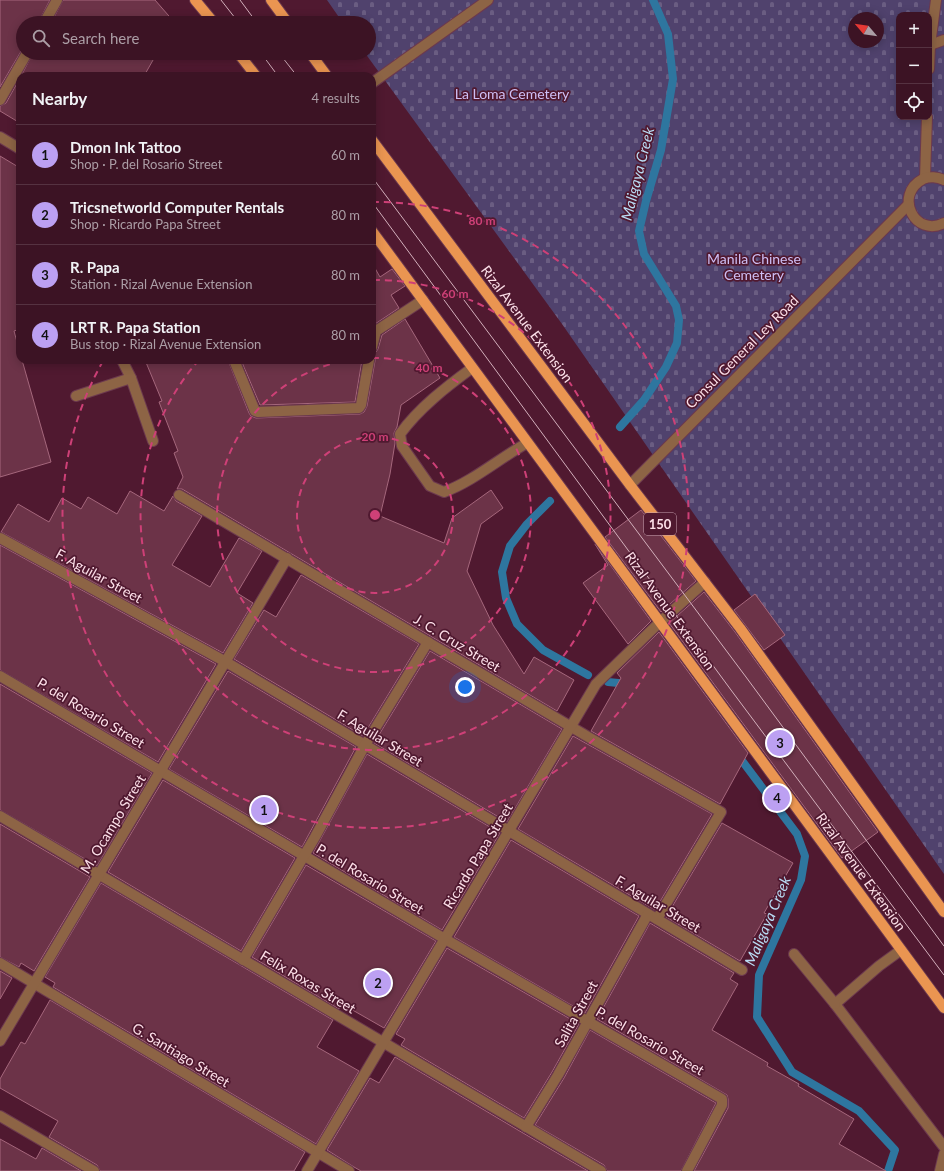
<!DOCTYPE html>
<html lang="en">
<head>
<meta charset="utf-8">
<style>
	:root { --surface:#3c1324; --page:#431c2c; --text:#f1f3f6; --muted:#ac9ea6; --line:#553241; --accent:#bca0f2 }
	body { margin:0; font-family:Lato,sans-serif; background:var(--page); color:var(--text) }
	.controls { position:absolute; right:12px; top:12px; display:grid; overflow:hidden; border-radius:8px; box-shadow:0 2px 10px #0003 }
	.controls button { width:36px; height:36px; display:grid; place-items:center; padding:0; border:0; border-bottom:1px solid var(--line); background:var(--surface); color:var(--text); font:20px sans-serif }
	.compass { position:absolute; left:848px; top:12px; width:36px; height:36px; border-radius:50%; background:var(--surface); box-shadow:0 2px 10px #0003; rotate:299deg }
	.you { position:absolute; left:465px; top:687px; width:14px; height:14px; margin:-10px; border:3px solid #fff; border-radius:50%; background:#1a73e8; box-shadow:0 0 0 6px #1a73e833 }
	.badge { display:grid; place-items:center; width:26px; height:26px; border-radius:50%; background:var(--accent); color:#111; font-size:13px; font-weight:700 }
	.pin { position:absolute; translate:-50% -50%; border:2px solid #fff; box-shadow:0 1px 4px #0006 }
	.list { margin:0; padding:0; list-style:none }
	h2 { display:flex; justify-content:space-between; align-items:center; height:52px; margin:0; padding:0 16px; font-size:17px }
	h2 small { font-size:13px; font-weight:400; color:var(--muted) }
	.list li { display:grid; grid-template-columns:26px 1fr auto; gap:12px; align-items:center; box-sizing:border-box; height:60px; padding:0 16px; border-top:1px solid var(--line) }
	.list b { display:block; font-size:15px; white-space:nowrap }
	.list p { margin:0; font-size:13px; white-space:nowrap; color:var(--muted) }
	.list em { font-size:13px; font-style:normal; color:var(--muted) }
	.icon { flex:none; width:22px; height:22px; fill:none; stroke:currentColor; stroke-width:2; stroke-linecap:round; stroke-linejoin:round }
	.map { position:relative; flex:none; width:944px; height:1171px; overflow:hidden }
	.search { position:absolute; background:var(--surface); box-shadow:0 2px 10px #0003; left:16px; top:16px; width:360px; height:44px; display:flex; align-items:center; gap:10px; box-sizing:border-box; padding:0 14px; border-radius:22px; color:var(--muted); font-size:15px }
	.panel { position:absolute; background:var(--surface); box-shadow:0 2px 10px #0003; left:16px; top:72px; width:360px; height:292px; border-radius:12px }
	.map>svg:first-child { display:block }
</style>
</head>
<body>
<div class="map">
<svg width="944" height="1171" viewBox="0 0 944 1171">
	<defs>
		<pattern id="cemetery-stones" width="16" height="16" patternUnits="userSpaceOnUse"><rect width="16" height="16" fill="#50426d"/><path d="M2 7V4a2 2 0 0 1 4 0v3zM10 15v-3a2 2 0 0 1 4 0v3z" fill="#6a5d82"/></pattern>
	</defs>
	<rect width="100%" height="100%" fill="#501930"/>
	<!-- cemetery -->
	<path fill="url(#cemetery-stones)" fill-rule="evenodd" d="M327 0H944V874L562 324 365 53H369V23H343ZM899 15H929V117H899ZM854 18H878V42H854Z"/>
	<g fill="none" stroke-linecap="round" stroke-linejoin="round">
		<!-- stream -->
		<g stroke="#2e769f" stroke-width="8">
			<polyline points="620,427 644,400 666,367 677,343 679,320 676,306 644,254 639,231 646,201 661,150 673,79 668,34 653,0"/>
			<polyline points="550,501 527,524 510,546 502,572 506,598 517,624 543,650 588,675"/>
			<polyline points="608,682 629,684"/>
			<polyline points="737,754 797,834 805,856 801,880 759,975 757,1017 792,1072 859,1111 895,1150 888,1171"/>
		</g>
	</g>
	<!-- building -->
	<g fill="#6c3348" stroke="#a5677c">
		<polygon points="0,0 50,0 38,23 23,23 23,48 0,87"/>
		<polygon points="63,0 155,0 175,23 51,23"/>
		<polygon points="33,53 157,53 144,76 21,76"/>
		<polygon points="20,78 20,123 0,111 0,106 6,103"/>
		<polygon points="0,156 20,168 20,329 14,331 20,353 20,360 22,360 51,462 0,477"/>
		<polygon points="372,263 380,277 392,269 405,286 391,295 399,308 372,326"/>
		<polygon points="405,319 440,378 401,405 397,427 394,433 395,443 390,474 380,516 444,543 452,518 491,490 503,508 481,524 467,571 493,625 524,674 534,657 574,680 557,711 182,489 177,489 183,477 174,453 178,451 159,402 162,401 145,360 228,360 249,413 251,416 256,418 360,414 364,412 367,406 375,361 375,357 372,353 376,352 378,349 382,335"/>
		<polygon points="241,360 362,360 355,402 260,405"/>
		<polygon points="130,491 164,511 173,496 176,501 202,516 172,565 210,587 239,538 262,551 237,593 253,603 223,653 1,532 18,504 49,522 62,498 81,509 88,497 117,514"/>
		<polygon points="641,510 696,581 661,612 605,537"/>
		<polygon points="595,544 651,621 628,644 583,583 608,565"/>
		<polygon points="0,545 216,664 158,762 0,670"/>
		<polygon points="301,575 419,644 363,736 234,659 264,610 276,617"/>
		<polygon points="704,592 735,632 878,832 842,858 669,623"/>
		<polygon points="755,594 785,635 764,650 734,610"/>
		<polygon points="659,632 748,753 720,804 591,731 621,678 617,673"/>
		<polygon points="430,651 562,729 507,822 374,743"/>
		<polygon points="228,671 356,747 302,847 169,769"/>
		<polygon points="0,684 152,773 97,866 0,810"/>
		<polygon points="573,736 712,814 655,910 518,829"/>
		<polygon points="367,754 500,833 442,930 313,853"/>
		<polygon points="163,780 295,858 241,951 108,872"/>
		<polygon points="722,823 793,863 764,913 767,914 740,961 666,917"/>
		<polygon points="0,824 90,877 34,971 21,963 19,967 0,957"/>
		<polygon points="511,840 639,916 585,1013 454,937"/>
		<polygon points="306,865 436,941 384,1028 342,1004 339,1009 252,957"/>
		<polygon points="101,883 333,1020 317,1047 359,1071 316,1144 53,987 55,983 45,977"/>
		<polygon points="650,923 734,973 730,979 738,984 712,1030 768,1063 767,1066 799,1084 798,1086 854,1119 839,1144 886,1171 694,1171 728,1108 728,1099 727,1095 597,1019"/>
		<polygon points="447,948 579,1024 552,1072 524,1118 401,1045 405,1039 396,1034"/>
		<polygon points="0,971 12,978 0,999"/>
		<polygon points="50,1000 305,1152 294,1171 100,1171 97,1165 49,1137 58,1121 0,1088 0,1079 21,1042 25,1044"/>
		<polygon points="590,1030 716,1103 681,1171 607,1171 604,1165 535,1125 564,1078"/>
		<polygon points="395,1057 523,1133 588,1171 361,1171 354,1167 327,1150 370,1078 379,1083"/>
		<polygon points="0,1139 36,1159 42,1148 81,1171 0,1171"/>
	</g>
	<g fill="none" stroke-linecap="round" stroke-linejoin="round">
		<defs>
			<g id="minor">
				<polyline points="44,23 57,0"/>
				<polyline points="930,45 944,40"/>
				<polyline points="929,69 930,45 936,0"/>
				<polyline points="372,83 488,0"/>
				<polyline points="0,100 27,53"/>
				<polyline points="0,137 20,149"/>
				<polyline points="925,178 927,117"/>
				<path d="M944 180C938 177 929 176 923 179 893 195 915 238 944 223"/>
				<polyline points="372,347 376,331 423,300"/>
				<polyline points="122,360 131,378 153,441"/>
				<polyline points="234,360 255,411 258,412 359,408 361,405 369,360"/>
				<path d="M472 368C446 387 419 408 400 434L402 446 430 486 444 492C472 482 500 458 527 443"/>
				<polyline points="76,396 131,378"/>
				<polyline points="630,485 908,205"/>
				<polyline points="179,495 590,738 721,812 657,919"/>
				<polyline points="0,538 226,662 742,970"/>
				<polyline points="0,676 445,939 722,1099 722,1105 687,1171"/>
				<polyline points="0,816 601,1171"/>
				<polyline points="901,950 879,966 835,1004 944,1147"/>
				<polyline points="794,954 835,1004"/>
				<polyline points="243,960 315,837 365,745 428,642"/>
				<polyline points="0,963 349,1171"/>
				<polyline points="0,1041 287,558"/>
				<polyline points="0,1116 94,1171"/>
				<polyline points="526,1127 558,1075 648,914"/>
				<polyline points="307,1171 596,684 660,622 705,582"/>
				<polyline points="940,1171 944,1154"/>
			</g>
			<g id="major">
				<polyline points="195,0 214,23"/>
				<polyline points="271,0 288,23"/>
				<polyline points="238,53 256,76"/>
				<polyline points="310,53 327,76"/>
				<polyline points="372,140 630,485 740,628 944,912"/>
				<polyline points="372,231 944,1008"/>
			</g>
		</defs>
		<!-- minor casing -->
		<use href="#minor" stroke="#6c394e" stroke-width="12"/>
		<!-- major casing -->
		<use href="#major" stroke="#6c394e" stroke-width="12"/>
		<!-- minor -->
		<use href="#minor" stroke="#8d6445" stroke-width="10"/>
		<!-- major -->
		<use href="#major" stroke="#ea9551" stroke-width="10"/>
		<!-- tram -->
		<g stroke="#d3b0bc" stroke-width="1">
			<polyline points="221,0 239,23"/>
			<polyline points="240,0 257,23"/>
			<polyline points="261,53 278,76"/>
			<polyline points="279,53 297,76"/>
			<polyline points="372,177 746,677 944,946"/>
			<polyline points="372,202 731,690 944,975"/>
		</g>
	</g>
	<!-- distance rings -->
	<g fill="none" stroke="#ce4077" stroke-width="2" stroke-dasharray="7 5">
		<circle cx="375" cy="515" r="78"/>
		<path d="M372 358A157 157 0 1 1 349 360"/>
		<path d="M373 280A235 235 0 1 1 198 361"/>
		<path d="M372 202A313 313 0 1 1 103 361"/>
	</g>
	<g text-anchor="middle" stroke-width="3.5" stroke-linejoin="round" paint-order="stroke">
		<!-- shield labels -->
		<rect fill="#501930" stroke="#c9a4b2" stroke-width="1" x="644" y="513" width="32" height="22" rx="3"/>
		<g font-size="13" font-weight="bold" fill="#fde0e9">
			<text x="660" y="529">150</text>
		</g>
		<!-- park labels -->
		<g font-size="14" fill="#cebff5" stroke="#501930">
			<text x="512" y="99">La Loma Cemetery</text>
			<text x="754" y="264">Manila Chinese<tspan x="754" dy="16">Cemetery</tspan></text>
		</g>
		<!-- street labels -->
		<g font-size="14" fill="#fde0e9" stroke="#501930">
			<text transform="translate(527 324) rotate(53)" y="5">Rizal Avenue Extension</text>
			<text transform="translate(742 352) rotate(-45)" y="5">Consul General Ley Road</text>
			<text transform="translate(99 576) rotate(29)" y="5">F. Aguilar Street</text>
			<text transform="translate(670 611) rotate(54)" y="5">Rizal Avenue Extension</text>
			<text transform="translate(457 643) rotate(31)" y="5">J. C. Cruz Street</text>
			<text transform="translate(91 713) rotate(31)" y="5">P. del Rosario Street</text>
			<text transform="translate(380 738) rotate(31)" y="5">F. Aguilar Street</text>
			<text transform="translate(113 824) rotate(-59)" y="5">M. Ocampo Street</text>
			<text transform="translate(478 856) rotate(-59)" y="5">Ricardo Papa Street</text>
			<text transform="translate(861 872) rotate(54)" y="5">Rizal Avenue Extension</text>
			<text transform="translate(370 879) rotate(31)" y="5">P. del Rosario Street</text>
			<text transform="translate(658 904) rotate(31)" y="5">F. Aguilar Street</text>
			<text transform="translate(308 982) rotate(31)" y="5">Felix Roxas Street</text>
			<text transform="translate(576 1014) rotate(-61)" y="5">Salita Street</text>
			<text transform="translate(650 1041) rotate(30)" y="5">P. del Rosario Street</text>
			<text transform="translate(181 1055) rotate(31)" y="5">G. Santiago Street</text>
		</g>
		<!-- water labels -->
		<g font-size="15" font-style="italic" fill="#b9dcf4" stroke="#501930">
			<text transform="translate(638 174) rotate(-76)" y="5">Maligaya Creek</text>
			<text transform="translate(768 921) rotate(-67)" y="5">Maligaya Creek</text>
		</g>
	</g>
	<circle cx="375" cy="515" r="6" fill="#ce4077" stroke="#501930" stroke-width="2"/>
	<g font-size="12" text-anchor="middle" font-weight="bold" fill="#ce4077" stroke="#501930" stroke-width="3.5" stroke-linejoin="round" paint-order="stroke">
		<text x="482" y="225">80 m</text>
		<text x="455" y="298">60 m</text>
		<text x="429" y="372">40 m</text>
		<text x="375" y="441">20 m</text>
	</g>
</svg>
<div class="controls">
<button>+</button>
<button>−</button>
<button><svg class="icon" aria-label="locate" viewBox="0 0 24 24"><circle cx="12" cy="12" r="6"/><path d="M12 2v4M12 18v4M2 12h4M18 12h4"/></svg></button>
</div>
<svg class="compass" viewBox="-18 -18 36 36"><path d="M0-13l5 13h-10z" fill="#e53935"/><path d="M0 13l5-13h-10z" fill="#ac9ea6"/></svg>
<div class="you"></div>
<div class="pin badge" style="left:264px;top:810px">1</div>
<div class="pin badge" style="left:378px;top:983px">2</div>
<div class="pin badge" style="left:780px;top:743px">3</div>
<div class="pin badge" style="left:777px;top:798px">4</div>
<div class="search"><svg class="icon" aria-label="search" viewBox="0 0 24 24"><circle cx="10" cy="10" r="6"/><path d="M15 15l6 6"/></svg>Search here</div>
<section class="panel">
<h2>Nearby<small>4 results</small></h2>
<ul class="list">
<li><span class="badge">1</span><div><b>Dmon Ink Tattoo</b><p>Shop · P. del Rosario Street</p></div><em>60 m</em></li>
<li><span class="badge">2</span><div><b>Tricsnetworld Computer Rentals</b><p>Shop · Ricardo Papa Street</p></div><em>80 m</em></li>
<li><span class="badge">3</span><div><b>R. Papa</b><p>Station · Rizal Avenue Extension</p></div><em>80 m</em></li>
<li><span class="badge">4</span><div><b>LRT R. Papa Station</b><p>Bus stop · Rizal Avenue Extension</p></div><em>80 m</em></li>
</ul>
</section>
</div>
</body>
</html>
